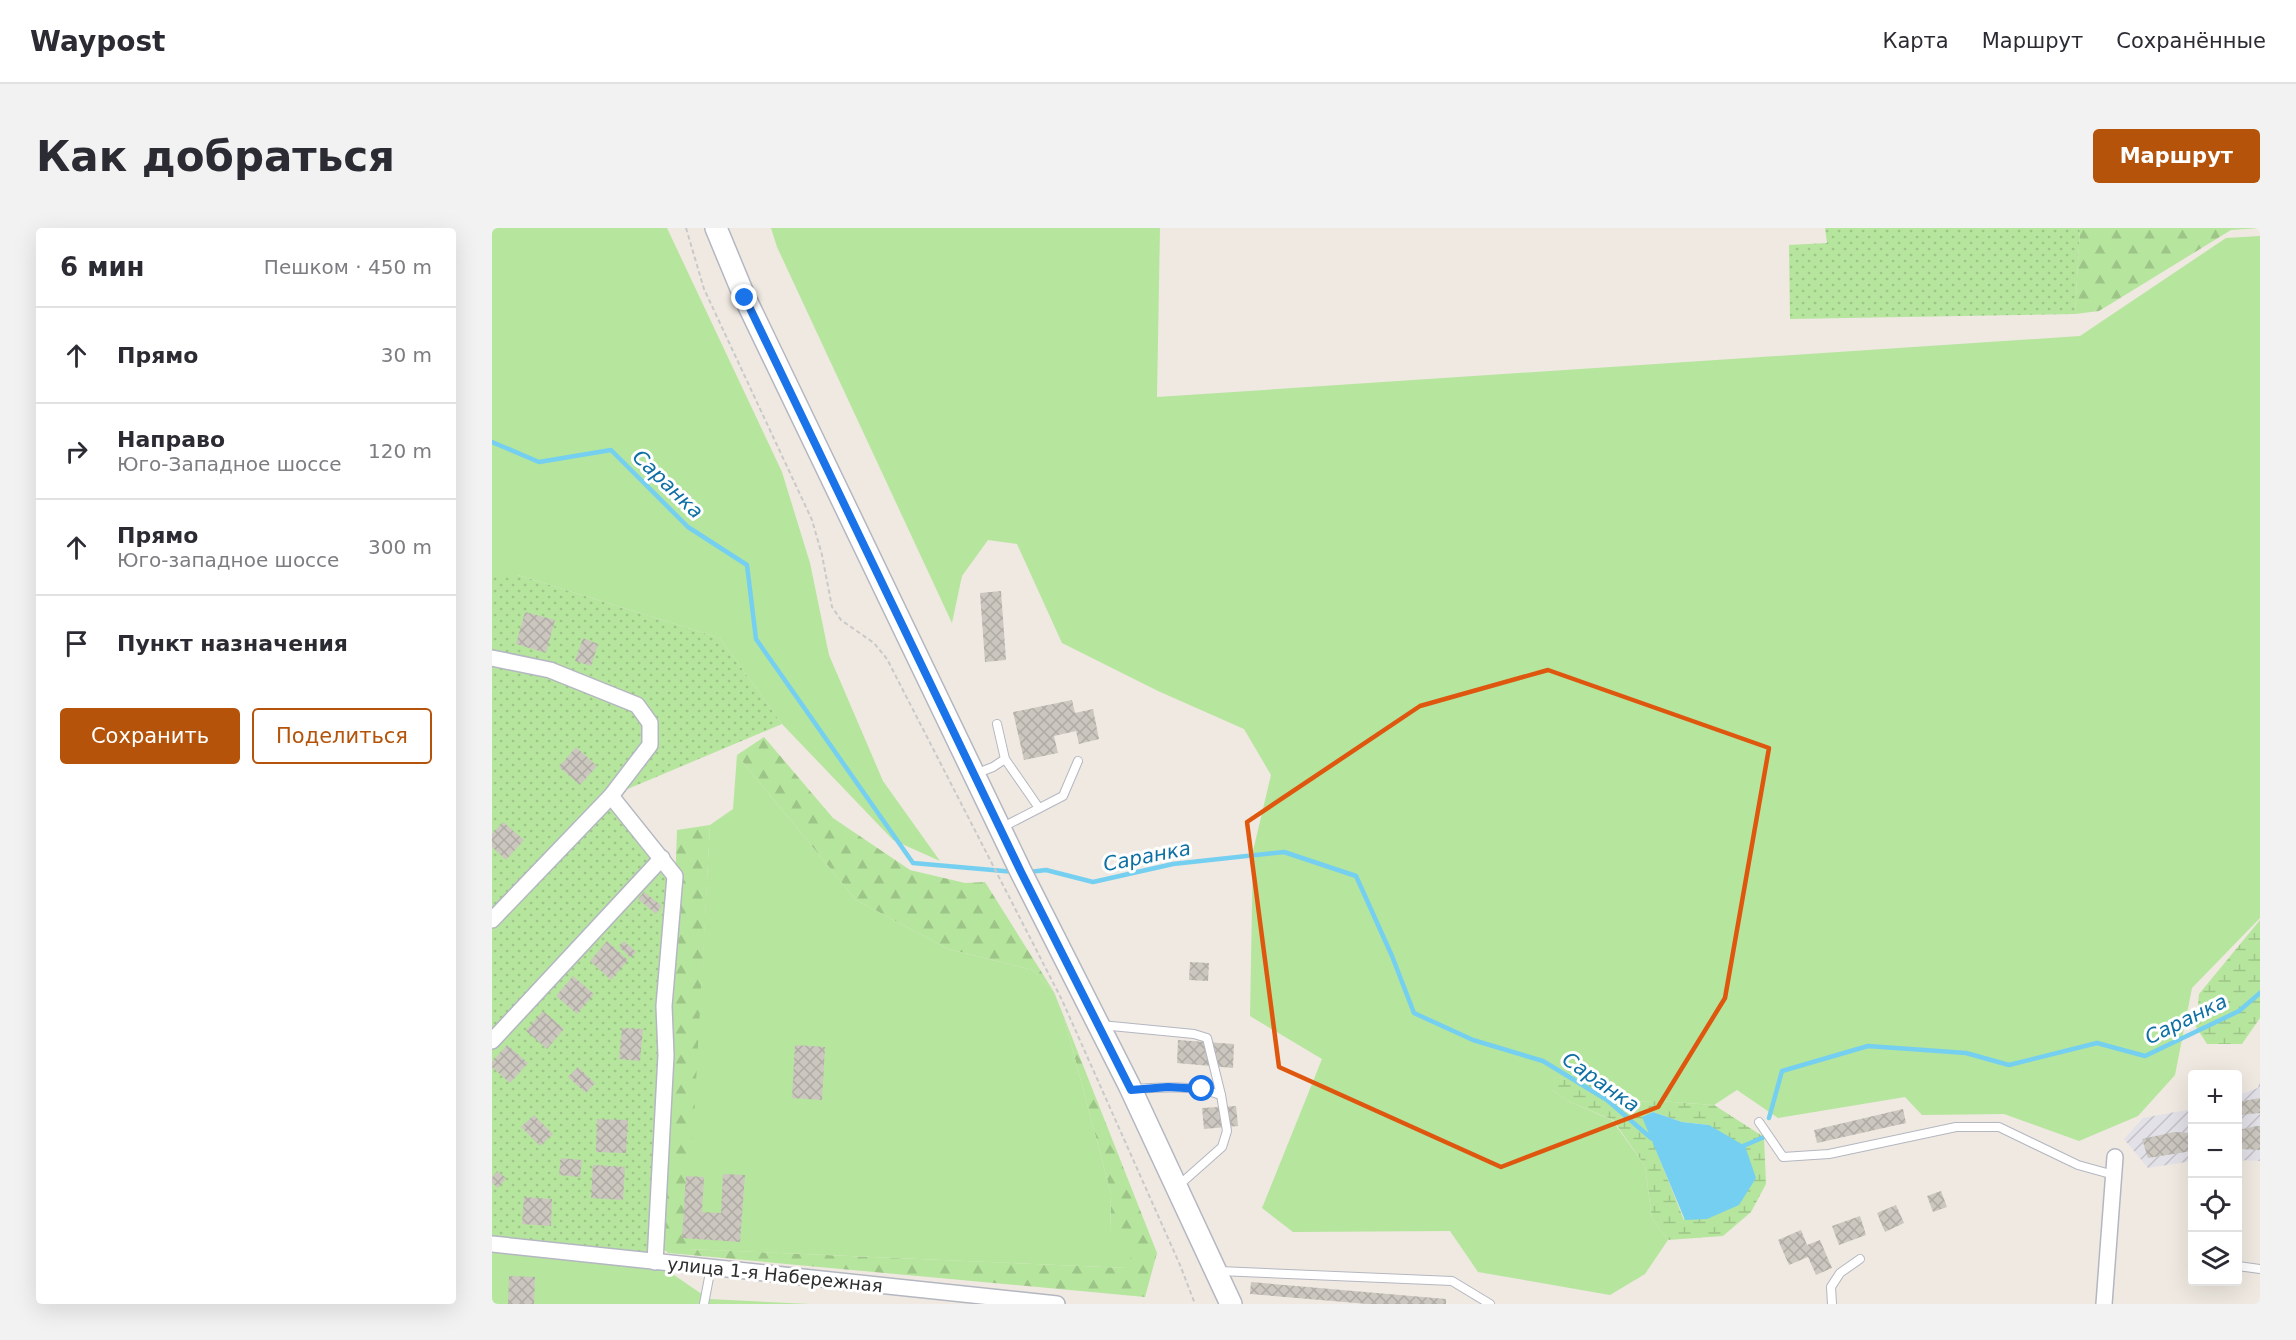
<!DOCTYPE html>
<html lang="ru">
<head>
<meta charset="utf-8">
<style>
	:root { --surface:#fff; --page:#f2f2f3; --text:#2b2b33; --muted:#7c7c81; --line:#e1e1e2; --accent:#b45309 }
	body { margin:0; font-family:"DejaVu Sans",sans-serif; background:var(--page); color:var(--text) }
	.controls { position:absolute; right:18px; bottom:18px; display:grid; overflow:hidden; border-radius:6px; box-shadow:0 6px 24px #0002 }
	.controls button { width:54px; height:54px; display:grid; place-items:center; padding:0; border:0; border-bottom:2px solid var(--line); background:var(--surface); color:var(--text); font:30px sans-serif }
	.stop { position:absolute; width:18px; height:18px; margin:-14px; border:4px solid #1a73e8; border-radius:50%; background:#fff }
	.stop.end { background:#1a73e8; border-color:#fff; box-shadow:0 2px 6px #0008 }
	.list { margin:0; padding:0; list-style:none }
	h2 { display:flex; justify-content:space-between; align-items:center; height:78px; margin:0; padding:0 24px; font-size:26px }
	h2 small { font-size:20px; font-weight:400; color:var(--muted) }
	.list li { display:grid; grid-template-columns:39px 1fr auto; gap:18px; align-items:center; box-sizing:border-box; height:96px; padding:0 24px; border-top:2px solid var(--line) }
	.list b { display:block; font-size:22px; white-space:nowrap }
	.list p { margin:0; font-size:20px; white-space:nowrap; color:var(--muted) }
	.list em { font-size:20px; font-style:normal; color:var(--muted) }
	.actions { display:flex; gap:12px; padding:18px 24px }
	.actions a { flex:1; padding:14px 0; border:2px solid var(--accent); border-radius:6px; text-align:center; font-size:21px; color:var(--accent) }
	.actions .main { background:var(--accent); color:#fff }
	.icon { flex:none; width:33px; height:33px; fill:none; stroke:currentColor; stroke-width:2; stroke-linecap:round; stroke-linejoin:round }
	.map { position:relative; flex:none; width:1768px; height:1076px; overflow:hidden; border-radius:6px }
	header { display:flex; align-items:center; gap:36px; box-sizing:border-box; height:84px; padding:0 30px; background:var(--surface); border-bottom:2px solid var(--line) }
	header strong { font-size:28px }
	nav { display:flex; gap:33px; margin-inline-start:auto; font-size:21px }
	.intro { display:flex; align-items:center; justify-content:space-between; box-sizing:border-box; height:144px; padding:0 36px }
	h1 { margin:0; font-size:42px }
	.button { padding:15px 27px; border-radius:6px; background:var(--accent); color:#fff; font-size:21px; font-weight:700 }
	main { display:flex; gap:36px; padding:0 36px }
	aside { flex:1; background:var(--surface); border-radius:6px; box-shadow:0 6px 24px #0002 }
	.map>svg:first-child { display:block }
</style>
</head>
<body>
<header>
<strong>Waypost</strong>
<nav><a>Карта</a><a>Маршрут</a><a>Сохранённые</a></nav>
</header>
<div class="intro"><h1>Как добраться</h1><a class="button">Маршрут</a></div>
<main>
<aside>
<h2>6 мин<small>Пешком · 450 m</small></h2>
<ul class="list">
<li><svg class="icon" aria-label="ahead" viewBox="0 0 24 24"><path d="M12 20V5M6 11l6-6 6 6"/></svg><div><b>Прямо</b></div><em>30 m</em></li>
<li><svg class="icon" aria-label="right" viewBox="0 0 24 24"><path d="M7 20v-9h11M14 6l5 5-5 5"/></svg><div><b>Направо</b><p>Юго-Западное шоссе</p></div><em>120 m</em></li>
<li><svg class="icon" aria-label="ahead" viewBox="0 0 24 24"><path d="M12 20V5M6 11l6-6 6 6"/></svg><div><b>Прямо</b><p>Юго-западное шоссе</p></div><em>300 m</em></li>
<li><svg class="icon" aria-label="arrive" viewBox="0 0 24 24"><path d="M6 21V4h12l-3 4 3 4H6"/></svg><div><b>Пункт назначения</b></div></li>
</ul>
<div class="actions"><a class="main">Сохранить</a><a>Поделиться</a></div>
</aside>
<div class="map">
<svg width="1768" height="1076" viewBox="0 0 1768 1076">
	<defs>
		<pattern id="industrial-furrows" width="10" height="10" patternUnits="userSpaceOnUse" patternTransform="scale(1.5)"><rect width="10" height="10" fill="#e3e1e8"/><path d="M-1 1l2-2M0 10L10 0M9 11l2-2" fill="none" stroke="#c3c1c7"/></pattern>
		<pattern id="grass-dots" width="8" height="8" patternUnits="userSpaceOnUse" patternTransform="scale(1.5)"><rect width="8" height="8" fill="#b6e59e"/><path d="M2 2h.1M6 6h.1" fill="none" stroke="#9dc588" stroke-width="1.8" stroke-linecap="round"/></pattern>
		<pattern id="forest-firs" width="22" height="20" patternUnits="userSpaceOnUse" patternTransform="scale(1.5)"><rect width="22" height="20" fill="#b6e59e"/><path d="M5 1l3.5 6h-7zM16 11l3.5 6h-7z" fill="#9dc588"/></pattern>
		<pattern id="wetland-marsh" width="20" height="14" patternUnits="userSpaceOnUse" patternTransform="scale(1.5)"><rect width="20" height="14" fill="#b6e59e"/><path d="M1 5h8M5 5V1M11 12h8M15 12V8" fill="none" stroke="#9dc588"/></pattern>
		<pattern id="building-cross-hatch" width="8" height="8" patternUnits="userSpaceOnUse" patternTransform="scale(1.5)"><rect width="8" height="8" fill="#cbc7bf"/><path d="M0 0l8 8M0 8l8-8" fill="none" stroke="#afaba4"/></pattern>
	</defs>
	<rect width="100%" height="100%" fill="#efe9e1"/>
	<!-- industrial -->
	<g fill="url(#industrial-furrows)">
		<polygon points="1768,853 1768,933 1746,932 1746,867 1766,860"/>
		<polygon points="1700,881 1700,933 1656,940 1632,911 1651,890"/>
	</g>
	<!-- grass -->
	<g fill="url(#grass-dots)">
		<polygon points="1333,0 1588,0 1583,86 1298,91 1297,17 1335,15"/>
		<polygon points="0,347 26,347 228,410 290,496 119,568 183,648 163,1034 0,1016"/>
	</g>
	<!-- forest -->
	<g fill="url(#forest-firs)">
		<polygon points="1588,0 1768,0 1739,2 1607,83 1583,86"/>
		<polygon points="272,509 341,590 418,642 473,655 493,654 562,764 541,742 456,721 364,672 245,527"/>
		<polygon points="218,597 196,1021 635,1040 618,1007 619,966 572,789 665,1025 653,1069 176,1025 170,1020 185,602"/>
	</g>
	<!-- wetland -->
	<g fill="url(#wetland-marsh)" fill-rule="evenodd">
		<polygon points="1768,692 1768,790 1750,816 1715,816 1704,799 1707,766"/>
		<path d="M1082 847 1129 874 1166 873 1222 877 1272 909 1274 956 1259 984 1231 1008 1176 1012 1160 991 1153 938 1121 892 1078 874 1060 862V851ZM1161 884 1190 894 1217 897 1192 992 1151 889Z"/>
	</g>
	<!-- garden -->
	<g fill="#b6e59e">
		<polygon points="0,0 175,0 290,244 318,335 337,427 391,553 448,633 401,612 290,496 228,410 26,347 0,347"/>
		<polygon points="279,0 668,0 665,169 1588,108 1734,10 1768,8 1768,690 1700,760 1683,847 1646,888 1587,913 1512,886 1430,887 1413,869 1286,890 1245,862 1222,877 1166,873 1129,874 1082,847 1061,851 1060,862 1078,874 1120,892 1153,938 1160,991 1176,1012 1153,1046 1118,1067 986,1044 958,1003 801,1004 770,980 830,831 758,788 761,623 779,547 752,501 666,463 570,415 525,316 496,312 470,348 460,395 285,19"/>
		<polygon points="245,527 364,672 456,721 541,742 562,764 572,789 619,966 618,1007 645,1012 635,1040 195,1021 218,597 241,581"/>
		<polygon points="0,1016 163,1034 217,1071 317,1076 0,1076"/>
	</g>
	<!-- water -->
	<polygon fill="#75cff0" points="1161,884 1190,894 1217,897 1253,918 1264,950 1247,977 1215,991 1193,992 1150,889"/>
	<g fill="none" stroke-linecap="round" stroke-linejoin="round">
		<!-- stream -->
		<g stroke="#75cff0" stroke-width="4.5">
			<polyline points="0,214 47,234 119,222 196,299 255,337 264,411 421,635 523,644"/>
			<polyline points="537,644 554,642 601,654 681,636 792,624 864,648 900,728 922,785 981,812 1051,833 1115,872 1159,910 1164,911"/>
			<polyline points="1277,890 1290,843 1376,818 1474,825 1517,837 1605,815 1653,828 1747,783 1768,765"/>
			<polyline points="1249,919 1272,909"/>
		</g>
	</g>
	<!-- building -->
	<g fill="url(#building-cross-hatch)">
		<polygon points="509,363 514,432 493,434 488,365"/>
		<polygon points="33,384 63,392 54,425 24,416"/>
		<polygon points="91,410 106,416 99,438 83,433"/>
		<polygon points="580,472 583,485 601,481 607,511 587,516 584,503 562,508 566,525 532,532 521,484"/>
		<polygon points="84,519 105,538 88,557 67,539"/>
		<polygon points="11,594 32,612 14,632 0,619 0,606"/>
		<polygon points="152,664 170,678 164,686 146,671"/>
		<polygon points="115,713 136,732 119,752 98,733"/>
		<polygon points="132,713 144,724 139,730 127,719"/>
		<polygon points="698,734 717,735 716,753 697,752"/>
		<polygon points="81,748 102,766 85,786 64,768"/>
		<polygon points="51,783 72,801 55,821 34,803"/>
		<polygon points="130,800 151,801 148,833 127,831"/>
		<polygon points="686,812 742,816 741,840 685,835"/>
		<polygon points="15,817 36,835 18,855 0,839 0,834"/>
		<polygon points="303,817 333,819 330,872 300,870"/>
		<polygon points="86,839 103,855 94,865 76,849"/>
		<polygon points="1768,870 1768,885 1747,887 1746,874"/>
		<polygon points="744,878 746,898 712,901 710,880"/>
		<polygon points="1411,881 1414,895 1325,915 1322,902"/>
		<polygon points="42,887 61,906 48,918 29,899"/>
		<polygon points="105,891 136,892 134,925 104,924"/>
		<polygon points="1765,898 1768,898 1768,922 1746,921 1746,902"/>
		<polygon points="1682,904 1700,905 1700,923 1656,930 1650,911"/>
		<polygon points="69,930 90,932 88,949 67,947"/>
		<polygon points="101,937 133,939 131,972 99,970"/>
		<polygon points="5,943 14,950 6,960 0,955 0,950"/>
		<polygon points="231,946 253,947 248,1014 190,1010 194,948 212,949 210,984 229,985"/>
		<polygon points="1449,963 1455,979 1441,984 1435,968"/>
		<polygon points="32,969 60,971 59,998 30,996"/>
		<polygon points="1404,977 1412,995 1393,1004 1385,985"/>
		<polygon points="1368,988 1374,1007 1347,1017 1340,998"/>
		<polygon points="1309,1002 1315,1017 1328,1012 1340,1040 1324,1047 1316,1029 1297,1037 1286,1012"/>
		<polygon points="17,1048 43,1049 42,1076 16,1076"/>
		<polygon points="759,1054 954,1071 954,1076 876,1076 758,1066"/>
	</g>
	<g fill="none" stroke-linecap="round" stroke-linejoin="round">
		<defs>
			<g id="lane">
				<polyline points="513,531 547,580"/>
				<polyline points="483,546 501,539 513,531 505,496"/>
				<polyline points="509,600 571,568 586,533"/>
				<polyline points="609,797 702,806 715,810 729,867"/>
				<path d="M642 861C673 859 700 857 729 867L735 903 730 919 686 958"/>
				<polyline points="1267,894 1291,929 1337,926 1464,899 1507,899 1586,937 1622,947"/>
				<polyline points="1746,1038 1768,1041"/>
				<polyline points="727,1043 960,1053 998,1076"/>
				<polyline points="212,1076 219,1039"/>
				<polyline points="1340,1076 1339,1059 1348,1045 1368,1031"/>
			</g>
			<g id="street">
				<polyline points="0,430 58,442 145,477 158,495 158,517 119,568 0,692"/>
				<polyline points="119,568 183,648 172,778 174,827 163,1034"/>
				<polyline points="0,813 170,630"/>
				<polyline points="0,1016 565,1076"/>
				<polyline points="1612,1076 1623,929"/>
			</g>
			<polyline id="secondary" points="224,0 253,70 529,644 637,857 739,1076"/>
		</defs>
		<!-- lane casing -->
		<use href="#lane" stroke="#b4b7c1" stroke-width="10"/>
		<!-- street casing -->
		<use href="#street" stroke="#b4b7c1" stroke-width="18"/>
		<!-- secondary casing -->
		<use href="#secondary" stroke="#b4b7c1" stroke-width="24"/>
		<!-- path -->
		<polyline stroke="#c9c9c9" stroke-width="2" stroke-dasharray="4.5 3" stroke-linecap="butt" points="194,0 212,61 320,292 330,327 340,379 349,392 382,415 395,431 570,772 688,1037 703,1076"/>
		<!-- lane -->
		<use href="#lane" stroke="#fff" stroke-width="8"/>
		<!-- street -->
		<use href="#street" stroke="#fff" stroke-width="15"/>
		<!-- secondary -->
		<use href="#secondary" stroke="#fff" stroke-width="21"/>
	</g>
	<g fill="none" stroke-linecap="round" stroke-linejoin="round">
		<!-- route -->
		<polyline stroke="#1a73e8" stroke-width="8" points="253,70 529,644 639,862 676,859 710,861"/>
	</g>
	<!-- marked area -->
	<path fill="none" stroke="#df570e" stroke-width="4.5" stroke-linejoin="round" d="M1056 442 1277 520 1233 770 1166 879 1009 939 787 839 755 594 928 478Z"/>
	<g text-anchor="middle" stroke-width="6" stroke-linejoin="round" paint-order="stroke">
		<!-- street labels -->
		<g font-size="18" fill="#2e2e2e" stroke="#fff">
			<text transform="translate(283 1047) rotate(6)" y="6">улица 1-я Набережная</text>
		</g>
		<!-- water labels -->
		<g font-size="20" font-style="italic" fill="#0d6fa3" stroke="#fff">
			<text transform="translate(176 256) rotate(44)" y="7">Саранка</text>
			<text transform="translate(655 628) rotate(-11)" y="7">Саранка</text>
			<text transform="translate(1694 791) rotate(-26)" y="7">Саранка</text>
			<text transform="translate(1109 854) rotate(35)" y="7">Саранка</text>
		</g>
	</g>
</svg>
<div class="controls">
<button>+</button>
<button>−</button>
<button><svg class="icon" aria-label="locate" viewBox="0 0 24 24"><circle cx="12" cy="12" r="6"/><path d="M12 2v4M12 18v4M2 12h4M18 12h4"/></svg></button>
<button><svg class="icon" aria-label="layers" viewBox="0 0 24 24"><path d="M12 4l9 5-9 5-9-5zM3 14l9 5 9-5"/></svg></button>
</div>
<div class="stop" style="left:710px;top:861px"></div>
<div class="stop end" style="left:253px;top:70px"></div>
</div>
</main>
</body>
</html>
